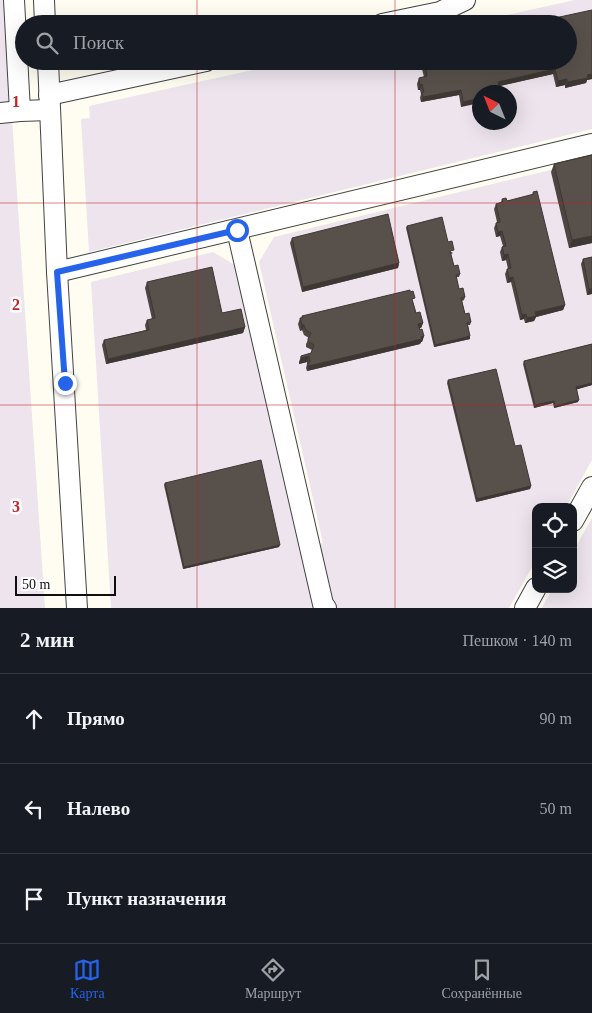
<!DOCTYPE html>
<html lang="ru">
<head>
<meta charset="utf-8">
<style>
	:root { --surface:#171b24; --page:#242831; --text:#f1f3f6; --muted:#9ea1a6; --line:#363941; --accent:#2563eb }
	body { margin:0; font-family:Georgia,serif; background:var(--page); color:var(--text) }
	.controls { position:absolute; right:15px; bottom:15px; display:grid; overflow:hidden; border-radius:10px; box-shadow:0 5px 20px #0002 }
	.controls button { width:45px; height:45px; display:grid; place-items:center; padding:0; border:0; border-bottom:1px solid var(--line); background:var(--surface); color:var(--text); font:25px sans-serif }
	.compass { position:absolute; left:472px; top:85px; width:45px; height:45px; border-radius:50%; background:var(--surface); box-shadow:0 5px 20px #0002; rotate:317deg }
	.scale { position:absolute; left:15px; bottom:12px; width:101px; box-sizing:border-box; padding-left:5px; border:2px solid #0f0f0f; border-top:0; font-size:14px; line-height:18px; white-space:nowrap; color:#0f0f0f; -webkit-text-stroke:4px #fff; paint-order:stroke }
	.stop { position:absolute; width:15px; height:15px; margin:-11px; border:4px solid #2563eb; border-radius:50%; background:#fff }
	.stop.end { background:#2563eb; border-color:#fff; box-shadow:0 1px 5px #0008 }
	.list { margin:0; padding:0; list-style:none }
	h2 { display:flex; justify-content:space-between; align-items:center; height:65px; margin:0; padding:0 20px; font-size:21px }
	h2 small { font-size:16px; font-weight:400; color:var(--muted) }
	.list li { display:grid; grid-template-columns:32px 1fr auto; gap:15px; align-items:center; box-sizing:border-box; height:90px; padding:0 20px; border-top:1px solid var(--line) }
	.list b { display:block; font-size:19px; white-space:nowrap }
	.list em { font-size:16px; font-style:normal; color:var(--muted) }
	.icon { flex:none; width:28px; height:28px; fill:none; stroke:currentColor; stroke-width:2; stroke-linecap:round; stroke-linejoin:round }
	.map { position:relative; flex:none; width:592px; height:608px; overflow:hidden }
	.search { position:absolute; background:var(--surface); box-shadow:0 5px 20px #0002; left:15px; right:15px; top:15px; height:55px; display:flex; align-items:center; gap:12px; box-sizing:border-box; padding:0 18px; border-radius:28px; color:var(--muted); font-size:19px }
	.sheet { height:335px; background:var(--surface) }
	nav { display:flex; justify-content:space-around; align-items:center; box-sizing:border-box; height:70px; border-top:1px solid var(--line); background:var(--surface); font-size:14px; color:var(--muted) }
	nav a { display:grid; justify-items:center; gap:2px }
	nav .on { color:var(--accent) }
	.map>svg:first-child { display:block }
</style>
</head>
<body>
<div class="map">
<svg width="592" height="608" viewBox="0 0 592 608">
	<rect width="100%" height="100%" fill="#fffdf1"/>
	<!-- industrial -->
	<g fill="#ede4ee" fill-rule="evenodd">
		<polygon points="0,0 4,0 45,608 0,608"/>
		<path d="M575 0H592V129L89 252 81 119 90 118 89 106 294 61H568V24H466ZM480 92H510V122H480Z"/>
		<polygon points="592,160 592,460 566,507 536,507 536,560 509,608 111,608 91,282 213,252 235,265 300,550 323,543 259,262 274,237"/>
		<polygon points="592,518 592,608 542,608 552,589 573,589 573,552"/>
	</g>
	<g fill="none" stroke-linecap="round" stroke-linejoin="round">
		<defs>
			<g id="minor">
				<polyline points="14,0 20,111 50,110"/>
				<polyline points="44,0 45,24"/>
				<polyline points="382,24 440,12 465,0"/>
				<polyline points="48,61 57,272 77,608"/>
				<polyline points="49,95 206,61"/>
				<polyline points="0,113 20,111"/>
				<polyline points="237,230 323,604 326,608"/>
				<polyline points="57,272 592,144"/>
				<polyline points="573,521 592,487"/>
				<polyline points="525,608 536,588"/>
			</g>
		</defs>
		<!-- minor casing -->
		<use href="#minor" stroke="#424242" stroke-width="22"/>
		<!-- minor -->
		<use href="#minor" stroke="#fff" stroke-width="20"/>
	</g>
	<!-- wall -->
	<g fill="#4c4540">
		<polygon points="592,10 592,79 587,80 586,83 565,88 565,85 556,87 553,74 499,86 461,107 459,95 421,102 420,98 421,94 420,90 418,90 417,84 419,78 424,77 420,61 568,61"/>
		<polygon points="592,155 592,243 569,248 551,172 554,164"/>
		<polygon points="533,192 565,305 563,310 536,317 534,321 525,323 524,319 520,320 511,282 507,283 505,274 507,269 508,269 506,260 502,261 500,252 502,247 503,246 500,236 496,237 494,228 496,223 497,222 494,209 496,204 501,202 502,199 507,201 532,195"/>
		<polygon points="407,226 453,253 451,254 454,266 460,274 459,277 456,277 459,289 465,297 464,300 462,301 465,314 471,322 470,325 468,325 470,339 434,347 406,228"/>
		<polygon points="292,238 399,263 398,268 302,292 290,243"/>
		<polygon points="592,257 592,294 587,295 581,264 583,259"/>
		<polygon points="147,282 222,313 245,327 243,333 106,364 102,345 104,340 146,330 145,325 147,320 152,319 145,288"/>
		<polygon points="413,303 416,313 423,323 421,328 419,328 424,336 422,342 421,342 420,344 307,371 306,368 307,364 307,362 299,364 299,362 301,356 311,353 312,350 306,347 306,344 309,338 304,335 302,330 300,331 298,324 300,318 301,318 302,316"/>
		<polygon points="592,344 592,385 577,389 578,402 554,408 553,403 534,408 523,364 524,361"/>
		<polygon points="448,380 515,446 531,486 530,489 476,502 447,383"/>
		<polygon points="165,483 279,547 183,569 164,485"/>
	</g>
	<!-- shaded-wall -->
	<g fill="#3e3834">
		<polygon points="555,69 553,74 496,87 498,82"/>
		<polygon points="592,74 592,79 587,80 586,83 565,88 567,82"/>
		<polygon points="567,79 565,85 556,87 558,81"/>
		<polygon points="422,84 420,90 418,90 420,85"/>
		<polygon points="461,90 459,95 421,102 423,97"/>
		<polygon points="480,98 480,103 461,107 463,102"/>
		<polygon points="502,231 500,236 496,237 498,232"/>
		<polygon points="592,236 592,243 569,248 572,240"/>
		<polygon points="508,254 506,260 502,261 504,255"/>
		<polygon points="399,263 398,268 302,292 303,287"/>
		<polygon points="513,277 511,282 507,283 509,278"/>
		<polygon points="589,289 592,289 592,294 587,295"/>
		<polygon points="565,305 563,310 536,317 534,321 525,323 527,318 535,312"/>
		<polygon points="526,314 524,319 520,320 522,315"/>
		<polygon points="423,323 421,328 416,329 418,324"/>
		<polygon points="302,325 304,325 302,330 300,331"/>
		<polygon points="245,327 243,333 106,364 108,359"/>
		<polygon points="424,336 422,342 421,342 420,344 307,371 309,366"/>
		<polygon points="470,336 470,339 434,347 435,345"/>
		<polygon points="309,356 307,362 299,364 301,358"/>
		<polygon points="592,383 592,385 575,390 576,387"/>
		<polygon points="579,400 578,402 554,408 555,406"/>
		<polygon points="554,401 553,403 534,408 535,405"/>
		<polygon points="531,486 530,489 476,502 477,499"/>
		<polygon points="280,545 279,547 183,569 184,567"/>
	</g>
	<!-- building -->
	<g fill="#58504b" stroke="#3e3834">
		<polygon points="592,10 592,74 587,75 588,78 567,82 567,79 558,81 555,69 498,82 500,92 480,92 480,98 463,102 461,90 423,97 422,93 424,92 422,84 420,85 419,78 427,76 424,61 568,61 568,24 527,24"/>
		<polygon points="592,155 592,236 572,240 554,164"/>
		<polygon points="537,191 565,305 535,312 536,316 527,318 526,314 522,315 513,277 509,278 507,269 511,268 508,254 504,255 502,247 506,246 502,231 498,232 496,223 500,222 496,204 503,202 502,199 506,198 507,201 534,194 533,192"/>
		<polygon points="388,214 399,263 303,287 292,238"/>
		<polygon points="442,217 448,242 452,241 454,250 450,251 454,266 458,265 460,274 456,275 459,289 463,288 465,297 461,298 465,314 469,313 471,322 467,323 470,336 435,345 407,226"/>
		<polygon points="592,257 592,289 589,289 583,259"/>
		<polygon points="212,267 222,313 241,309 245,327 108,359 104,340 149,330 147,320 155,318 147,282"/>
		<polygon points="410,290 410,292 413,291 415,298 412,299 416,313 420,312 423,323 418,324 420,330 422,329 424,336 421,337 422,339 309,366 308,363 310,362 309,356 301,358 301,356 311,353 314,345 308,341 308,339 311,333 306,330 304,325 302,325 300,318 303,318 302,316"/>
		<polygon points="592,344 592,383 576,387 579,400 555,406 554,401 535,405 524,361"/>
		<polygon points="496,369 515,446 521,445 531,486 477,499 448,380"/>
		<polygon points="261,460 280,545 184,567 165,483"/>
	</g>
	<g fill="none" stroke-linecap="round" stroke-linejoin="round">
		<!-- route -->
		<polyline stroke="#2563eb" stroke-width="6" points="65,383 57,272 237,230"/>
	</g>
	<!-- grid -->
	<path fill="none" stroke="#c32328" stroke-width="1" stroke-opacity="0.55" d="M197 0V24M395 0V24M197 61V608M395 61V608M0 203H592M0 405H592"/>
	<g font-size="16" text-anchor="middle" font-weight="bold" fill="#c32328" stroke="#fff" stroke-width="5" stroke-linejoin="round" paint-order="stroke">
		<text x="16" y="107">1</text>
		<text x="16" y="310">2</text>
		<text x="16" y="512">3</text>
	</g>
</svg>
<div class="controls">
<button><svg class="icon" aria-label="locate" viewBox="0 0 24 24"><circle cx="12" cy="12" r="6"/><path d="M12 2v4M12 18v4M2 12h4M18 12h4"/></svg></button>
<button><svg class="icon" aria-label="layers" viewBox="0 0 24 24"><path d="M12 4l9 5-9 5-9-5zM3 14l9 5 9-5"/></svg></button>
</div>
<svg class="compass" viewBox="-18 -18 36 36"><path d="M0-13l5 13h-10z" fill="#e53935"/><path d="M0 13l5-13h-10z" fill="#9ea1a6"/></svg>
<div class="scale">50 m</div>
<div class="stop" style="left:237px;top:230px"></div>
<div class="stop end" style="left:65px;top:383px"></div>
<div class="search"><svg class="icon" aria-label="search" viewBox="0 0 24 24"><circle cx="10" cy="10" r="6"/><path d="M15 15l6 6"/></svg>Поиск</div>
</div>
<section class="sheet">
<h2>2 мин<small>Пешком · 140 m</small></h2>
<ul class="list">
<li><svg class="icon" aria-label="ahead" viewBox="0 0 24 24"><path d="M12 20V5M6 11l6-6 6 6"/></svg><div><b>Прямо</b></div><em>90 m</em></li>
<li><svg class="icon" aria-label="left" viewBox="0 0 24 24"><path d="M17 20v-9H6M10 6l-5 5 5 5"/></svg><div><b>Налево</b></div><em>50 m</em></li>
<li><svg class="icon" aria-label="arrive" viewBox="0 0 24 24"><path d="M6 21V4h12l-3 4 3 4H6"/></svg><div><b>Пункт назначения</b></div></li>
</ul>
</section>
<nav>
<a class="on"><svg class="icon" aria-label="map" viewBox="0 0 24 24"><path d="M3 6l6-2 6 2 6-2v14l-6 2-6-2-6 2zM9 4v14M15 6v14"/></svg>Карта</a>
<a><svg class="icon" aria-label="directions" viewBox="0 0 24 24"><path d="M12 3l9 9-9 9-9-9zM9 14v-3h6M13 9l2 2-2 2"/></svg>Маршрут</a>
<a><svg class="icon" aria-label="saved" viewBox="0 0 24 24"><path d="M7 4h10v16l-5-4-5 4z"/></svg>Сохранённые</a>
</nav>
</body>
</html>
